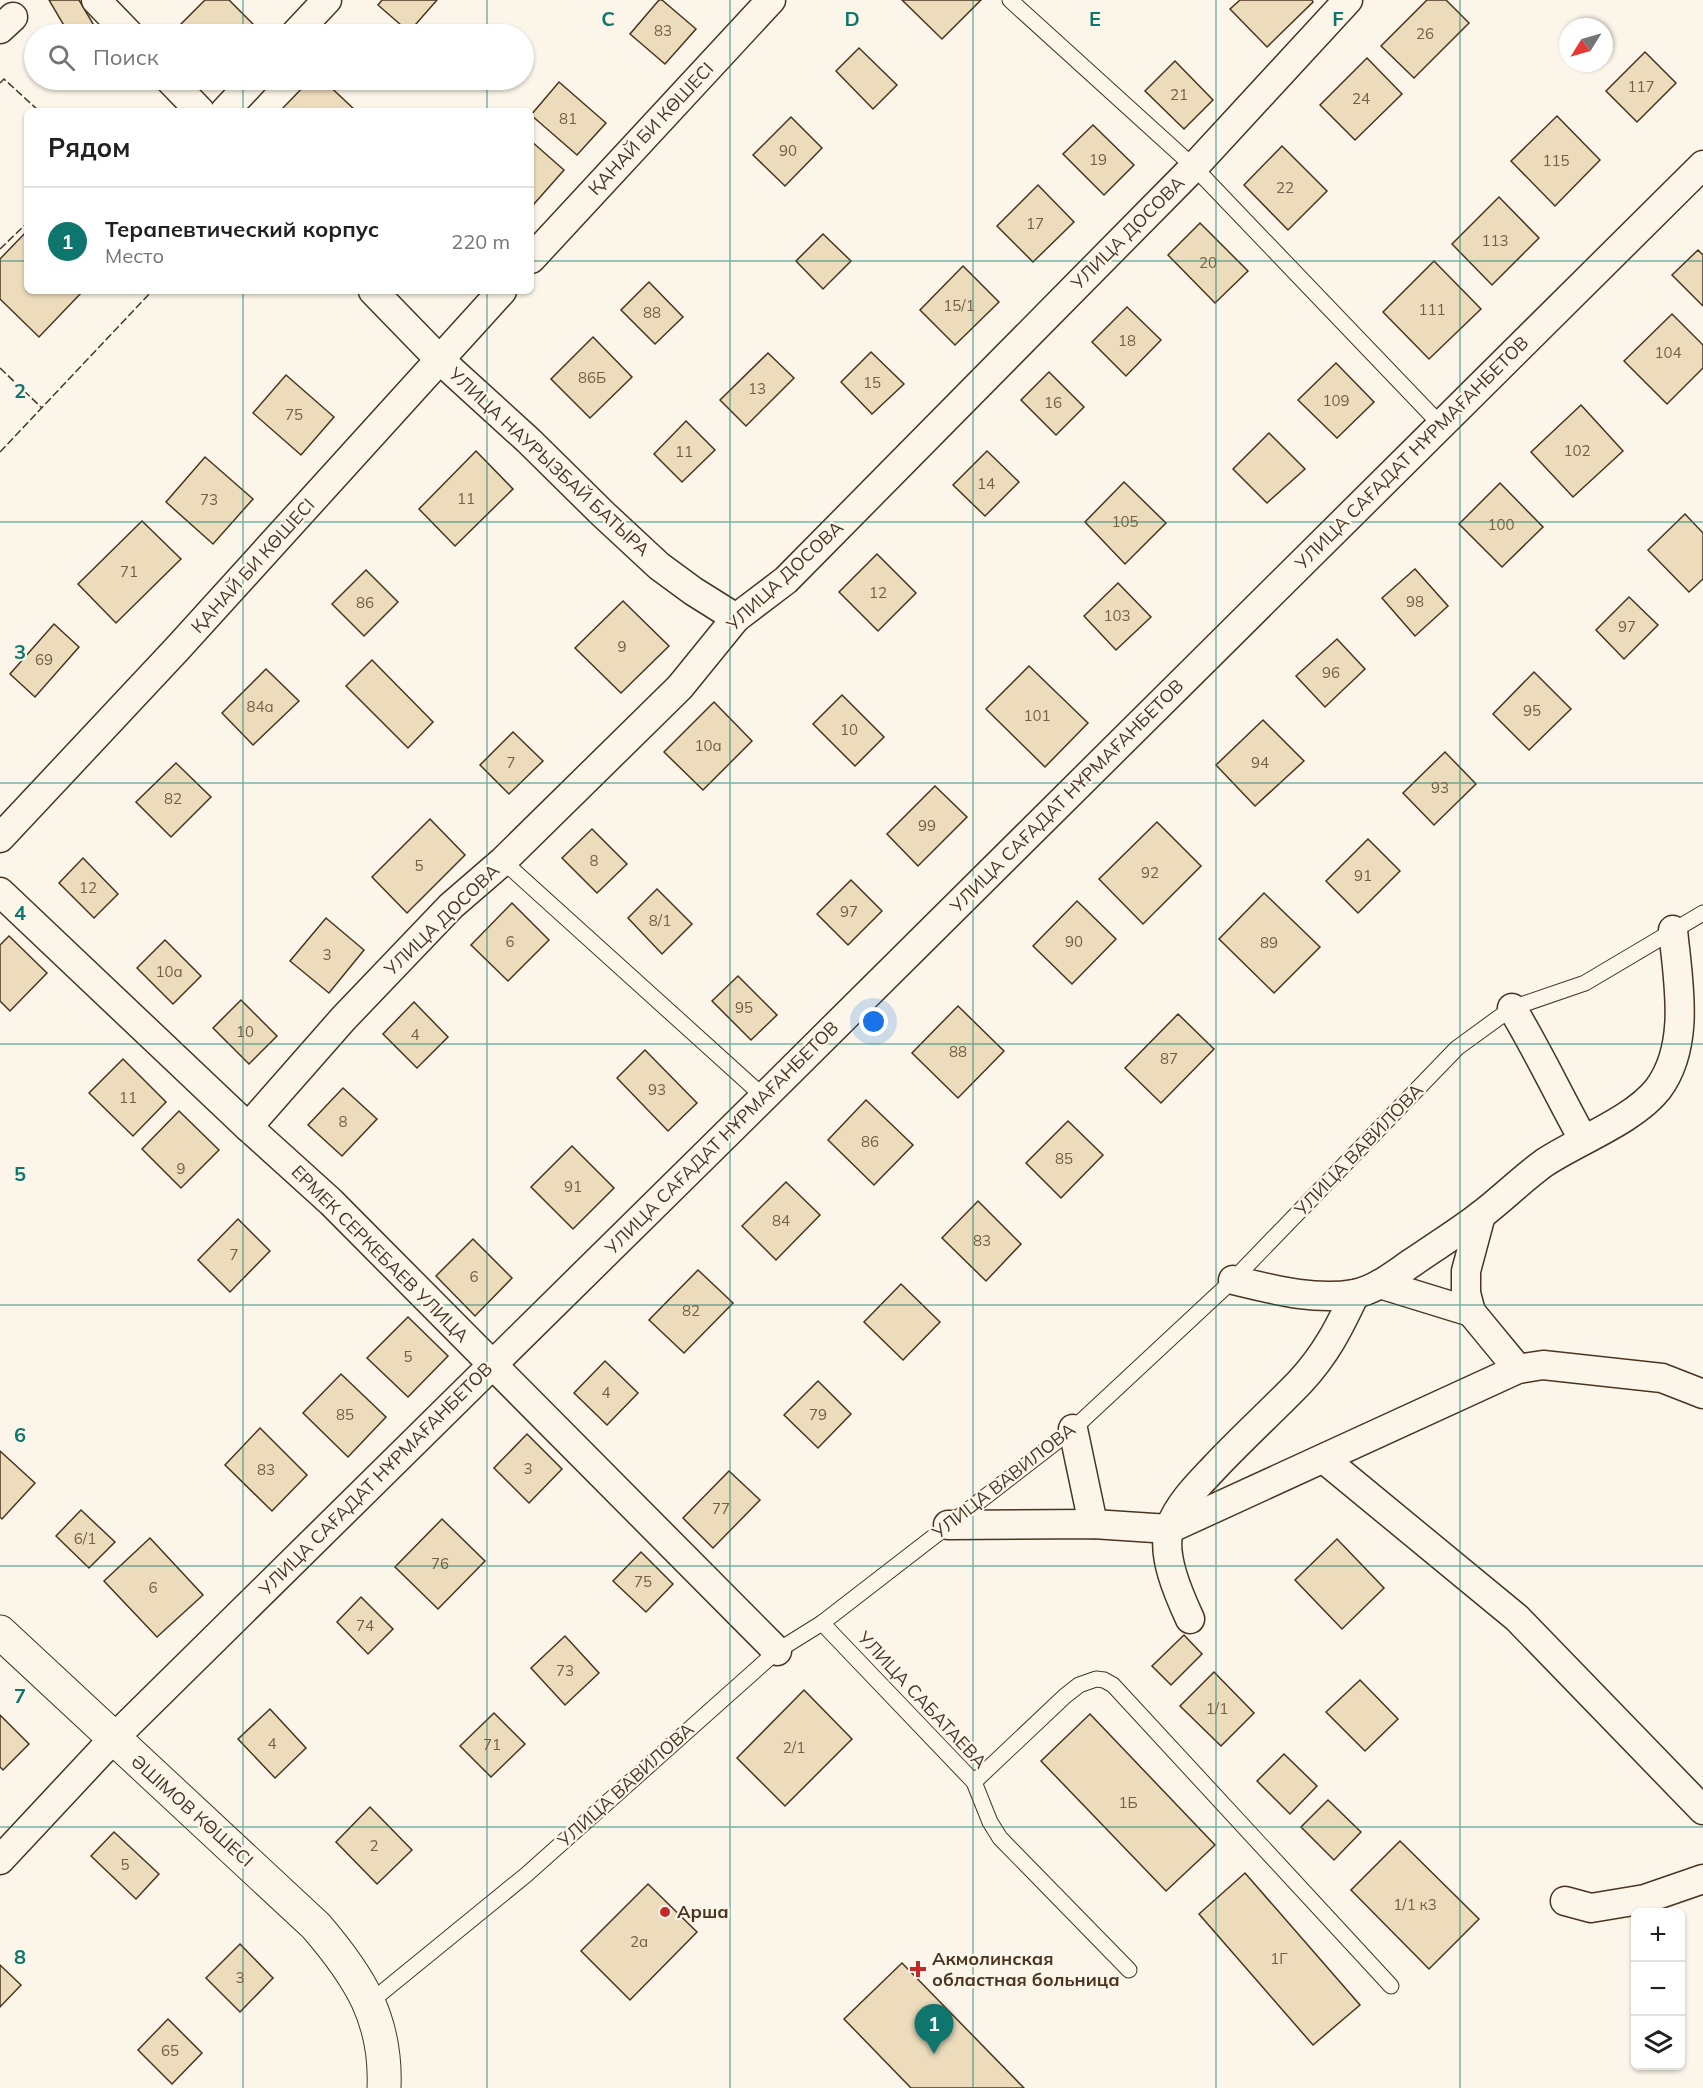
<!DOCTYPE html>
<html lang="ru">
<head>
<meta charset="utf-8">
<style>
	:root { --surface:#fff; --page:#f6f6f6; --text:#202124; --muted:#757577; --line:#e0e0e0; --accent:#0f766e }
	body { margin:0; font-family:Mulish,sans-serif; background:var(--page); color:var(--text) }
	.controls { position:absolute; right:18px; bottom:18px; display:grid; overflow:hidden; border-radius:9px; box-shadow:0 2px 4px #0004 }
	.controls button { width:54px; height:54px; display:grid; place-items:center; padding:0; border:0; border-bottom:2px solid var(--line); background:var(--surface); color:var(--text); font:30px sans-serif }
	.compass { position:absolute; left:1559px; top:18px; width:54px; height:54px; border-radius:50%; background:var(--surface); box-shadow:0 2px 4px #0004; rotate:233deg }
	.you { position:absolute; left:874px; top:1022px; width:21px; height:21px; margin:-15px; border:4px solid #fff; border-radius:50%; background:#1a73e8; box-shadow:0 0 0 9px #1a73e833 }
	.badge { display:grid; place-items:center; width:39px; height:39px; border-radius:50%; background:var(--accent); color:#fff; font-size:20px; font-weight:700 }
	.pin { position:absolute; translate:-50% -50px; filter:drop-shadow(0 2px 3px #0008) }
	.pin::after { content:''; position:absolute; top:32px; width:21px; height:18px; background:inherit; clip-path:polygon(0 0,100% 0,50% 100%) }
	.list { margin:0; padding:0; list-style:none }
	h2 { display:flex; justify-content:space-between; align-items:center; height:78px; margin:0; padding:0 24px; font-size:26px }
	h2 small { font-size:20px; font-weight:400; color:var(--muted) }
	.list li { display:grid; grid-template-columns:39px 1fr auto; gap:18px; align-items:center; box-sizing:border-box; height:108px; padding:0 24px; border-top:2px solid var(--line) }
	.list b { display:block; font-size:22px; white-space:nowrap }
	.list p { margin:0; font-size:20px; white-space:nowrap; color:var(--muted) }
	.list em { font-size:20px; font-style:normal; color:var(--muted) }
	.icon { flex:none; width:33px; height:33px; fill:none; stroke:currentColor; stroke-width:2; stroke-linecap:round; stroke-linejoin:round }
	.map { position:relative; flex:none; width:1703px; height:2088px; overflow:hidden }
	.search { position:absolute; background:var(--surface); box-shadow:0 2px 4px #0004; left:24px; top:24px; width:510px; height:66px; display:flex; align-items:center; gap:15px; box-sizing:border-box; padding:0 21px; border-radius:33px; color:var(--muted); font-size:22px }
	.panel { position:absolute; background:var(--surface); box-shadow:0 2px 4px #0004; left:24px; top:108px; width:510px; height:186px; border-radius:9px }
	.map>svg:first-child { display:block }
</style>
</head>
<body>
<div class="map">
<svg width="1703" height="2088" viewBox="0 0 1703 2088">
	<rect width="100%" height="100%" fill="#fbf6e9"/>
	<!-- building -->
	<g fill="#ecdcbc" stroke="#4a3520" stroke-width="1.5">
		<polygon points="49,0 79,0 99,34 69,34"/>
		<polygon points="205,0 229,0 262,33 260,34 190,34 180,25"/>
		<polygon points="382,0 437,0 409,32 378,5"/>
		<polygon points="659,0 662,0 696,29 665,64 630,34"/>
		<polygon points="902,0 981,0 942,39"/>
		<polygon points="1240,0 1312,0 1313,2 1267,47 1230,9"/>
		<polygon points="1427,0 1446,0 1469,23 1414,78 1381,46"/>
		<polygon points="859,48 897,85 873,109 836,71"/>
		<polygon points="1645,52 1676,83 1637,122 1606,91"/>
		<polygon points="1367,58 1402,94 1355,140 1320,105"/>
		<polygon points="1175,61 1213,100 1184,129 1145,91"/>
		<polygon points="310,80 323,80 356,111 280,111"/>
		<polygon points="559,82 606,123 577,155 531,115"/>
		<polygon points="1557,116 1600,160 1555,206 1511,161"/>
		<polygon points="791,117 822,148 785,186 753,155"/>
		<polygon points="1093,125 1134,165 1104,195 1063,154"/>
		<polygon points="531,141 564,170 534,204 531,202"/>
		<polygon points="1282,146 1327,191 1288,230 1244,185"/>
		<polygon points="1038,185 1074,222 1033,262 997,226"/>
		<polygon points="1499,197 1539,238 1492,285 1452,244"/>
		<polygon points="1200,223 1248,271 1215,303 1168,255"/>
		<polygon points="27,231 27,291 83,291 39,337 0,299 0,259"/>
		<polygon points="823,234 851,261 823,289 796,261"/>
		<polygon points="1698,250 1703,255 1703,306 1672,275"/>
		<polygon points="1434,261 1481,309 1429,359 1383,312"/>
		<polygon points="963,266 999,302 955,345 920,310"/>
		<polygon points="649,282 683,317 655,344 621,310"/>
		<polygon points="1127,307 1161,340 1126,376 1092,342"/>
		<polygon points="1672,314 1703,345 1703,368 1667,404 1624,361"/>
		<polygon points="593,337 632,377 590,418 551,379"/>
		<polygon points="871,352 904,384 872,414 841,382"/>
		<polygon points="768,353 794,378 746,426 720,400"/>
		<polygon points="1336,363 1374,402 1337,438 1298,400"/>
		<polygon points="1049,372 1084,407 1056,435 1021,400"/>
		<polygon points="286,375 334,417 301,455 253,413"/>
		<polygon points="1581,405 1623,451 1573,497 1531,452"/>
		<polygon points="686,421 715,450 682,482 654,454"/>
		<polygon points="1269,433 1305,469 1267,503 1233,469"/>
		<polygon points="476,451 513,489 455,546 419,509"/>
		<polygon points="987,451 1019,482 985,516 953,485"/>
		<polygon points="205,457 253,499 213,544 166,502"/>
		<polygon points="1124,482 1166,523 1125,564 1085,522"/>
		<polygon points="1500,483 1543,527 1502,567 1459,524"/>
		<polygon points="1685,514 1703,533 1703,579 1689,592 1648,550"/>
		<polygon points="142,521 181,559 116,623 78,584"/>
		<polygon points="877,554 916,593 878,631 839,592"/>
		<polygon points="1415,569 1448,606 1415,636 1382,598"/>
		<polygon points="366,570 398,602 364,636 332,604"/>
		<polygon points="1118,583 1151,617 1116,650 1084,616"/>
		<polygon points="1629,597 1658,625 1624,659 1596,630"/>
		<polygon points="623,601 669,646 621,693 575,648"/>
		<polygon points="54,624 79,647 35,697 10,674"/>
		<polygon points="1337,639 1365,669 1325,707 1296,676"/>
		<polygon points="372,660 433,722 408,748 346,686"/>
		<polygon points="1029,666 1088,723 1045,767 986,709"/>
		<polygon points="266,669 299,701 253,745 222,713"/>
		<polygon points="1534,672 1571,709 1529,750 1493,714"/>
		<polygon points="842,695 884,737 855,766 813,724"/>
		<polygon points="714,702 752,741 703,790 664,752"/>
		<polygon points="1263,720 1304,761 1255,806 1216,765"/>
		<polygon points="513,732 543,761 509,794 480,765"/>
		<polygon points="1445,752 1476,784 1434,825 1403,793"/>
		<polygon points="176,763 211,797 171,837 136,802"/>
		<polygon points="935,786 967,817 918,866 887,834"/>
		<polygon points="430,819 465,855 407,913 372,877"/>
		<polygon points="1157,822 1201,866 1143,924 1099,879"/>
		<polygon points="592,829 627,864 597,893 562,858"/>
		<polygon points="1368,839 1400,871 1358,913 1326,881"/>
		<polygon points="83,858 118,894 94,918 59,883"/>
		<polygon points="851,880 882,911 848,945 817,914"/>
		<polygon points="657,889 692,924 662,954 628,918"/>
		<polygon points="1264,893 1320,947 1274,993 1219,939"/>
		<polygon points="1077,901 1116,939 1072,984 1033,946"/>
		<polygon points="512,903 549,940 508,981 471,945"/>
		<polygon points="326,918 364,950 329,993 290,961"/>
		<polygon points="9,936 47,973 10,1011 0,1001 0,945"/>
		<polygon points="165,940 201,976 173,1004 137,968"/>
		<polygon points="738,976 777,1015 751,1040 712,1001"/>
		<polygon points="241,1000 277,1036 249,1064 213,1028"/>
		<polygon points="414,1002 448,1037 417,1068 383,1034"/>
		<polygon points="958,1006 1004,1051 958,1098 912,1053"/>
		<polygon points="1178,1014 1214,1049 1161,1103 1125,1068"/>
		<polygon points="645,1050 697,1103 668,1131 617,1078"/>
		<polygon points="123,1059 166,1102 133,1136 89,1093"/>
		<polygon points="343,1088 377,1119 342,1156 308,1125"/>
		<polygon points="866,1100 913,1145 874,1185 828,1140"/>
		<polygon points="179,1111 219,1150 181,1188 142,1149"/>
		<polygon points="1068,1121 1103,1155 1061,1198 1026,1163"/>
		<polygon points="572,1146 614,1188 573,1229 531,1187"/>
		<polygon points="786,1182 820,1215 776,1260 742,1226"/>
		<polygon points="978,1201 1021,1244 986,1281 942,1238"/>
		<polygon points="238,1219 270,1251 230,1292 198,1260"/>
		<polygon points="473,1239 512,1278 475,1316 436,1276"/>
		<polygon points="698,1270 733,1303 684,1353 649,1320"/>
		<polygon points="901,1284 940,1322 903,1360 864,1322"/>
		<polygon points="408,1317 448,1356 408,1397 367,1358"/>
		<polygon points="605,1361 638,1393 607,1425 574,1393"/>
		<polygon points="341,1374 386,1417 348,1457 303,1413"/>
		<polygon points="818,1381 851,1414 818,1448 784,1415"/>
		<polygon points="260,1428 307,1475 272,1511 225,1465"/>
		<polygon points="527,1434 562,1469 529,1503 494,1468"/>
		<polygon points="0,1451 35,1483 2,1519 0,1517"/>
		<polygon points="729,1471 760,1500 713,1548 683,1518"/>
		<polygon points="81,1510 115,1542 89,1568 56,1536"/>
		<polygon points="442,1519 485,1561 438,1609 395,1567"/>
		<polygon points="150,1538 203,1595 157,1637 104,1581"/>
		<polygon points="1337,1539 1384,1588 1342,1629 1295,1580"/>
		<polygon points="641,1552 673,1584 646,1612 613,1581"/>
		<polygon points="361,1597 393,1629 368,1654 337,1622"/>
		<polygon points="1184,1635 1202,1654 1171,1685 1152,1666"/>
		<polygon points="565,1636 599,1673 565,1705 531,1668"/>
		<polygon points="1214,1672 1254,1713 1221,1746 1180,1706"/>
		<polygon points="1360,1680 1398,1719 1365,1751 1326,1712"/>
		<polygon points="804,1690 852,1739 785,1806 737,1758"/>
		<polygon points="270,1709 306,1748 275,1778 238,1739"/>
		<polygon points="494,1713 525,1744 491,1777 460,1746"/>
		<polygon points="1090,1714 1215,1845 1166,1891 1041,1761"/>
		<polygon points="0,1715 29,1744 3,1770 0,1767"/>
		<polygon points="1284,1754 1317,1786 1290,1814 1257,1781"/>
		<polygon points="1328,1800 1361,1832 1334,1860 1301,1827"/>
		<polygon points="370,1807 412,1850 377,1884 336,1842"/>
		<polygon points="114,1832 159,1874 136,1899 91,1856"/>
		<polygon points="1400,1841 1479,1919 1429,1969 1351,1890"/>
		<polygon points="1245,1873 1360,2005 1313,2045 1199,1914"/>
		<polygon points="648,1884 697,1932 630,2000 581,1951"/>
		<polygon points="240,1944 273,1978 240,2012 206,1978"/>
		<polygon points="902,1963 1024,2088 911,2088 844,2019"/>
		<polygon points="0,1965 21,1985 0,2007"/>
		<polygon points="168,2019 202,2053 172,2084 138,2050"/>
	</g>
	<g fill="none" stroke-linecap="round" stroke-linejoin="round">
		<defs>
			<g id="service">
				<polyline points="1010,0 1194,167 1441,425"/>
				<polyline points="503,861 764,1097"/>
				<polyline points="822,1623 974,1782 990,1822 1000,1838 1129,1970"/>
				<polyline points="974,1782 1065,1696 1079,1685 1096,1679 1104,1680 1113,1685 1391,1986"/>
				<polyline points="369,2003 526,1875 777,1651 822,1623 1073,1429 1233,1280 1457,1048 1512,1008 1585,983 1703,913"/>
			</g>
			<g id="minor">
				<polyline points="96,0 129,34"/>
				<polyline points="0,29 13,17"/>
				<polyline points="295,34 327,0"/>
				<polyline points="170,80 200,111"/>
				<polyline points="225,111 254,80"/>
				<polyline points="531,259 771,0"/>
				<polyline points="373,291 440,360 529,441 603,514 659,566 693,591 736,618"/>
				<polyline points="0,838 177,649 502,291"/>
				<polyline points="0,892 248,1127 331,1202 777,1651"/>
				<path d="M1512 1008C1538 1051 1559 1096 1583 1139"/>
				<polyline points="248,1127 343,1019 451,906 503,861 680,687 736,618 786,580 1194,167 1348,0"/>
				<polyline points="1481,1215 1466,1271 1466,1293 1471,1312 1518,1369"/>
				<path d="M1233 1280C1271 1289 1314 1301 1354 1294 1376 1290 1395 1274 1413 1262 1436 1246 1459 1232 1481 1215 1502 1199 1522 1179 1544 1163 1577 1141 1634 1120 1658 1089 1691 1045 1678 981 1673 930"/>
				<polyline points="1380,1284 1471,1312"/>
				<polyline points="1073,1429 1093,1524"/>
				<polyline points="1324,1459 1517,1618 1703,1810"/>
				<polyline points="948,1525 1093,1524 1169,1529 1518,1369 1543,1365 1662,1378 1703,1394"/>
				<path d="M1190 1619C1179 1595 1160 1553 1170 1527 1179 1504 1196 1487 1213 1469 1241 1439 1271 1412 1300 1382 1326 1354 1339 1328 1355 1294"/>
				<polyline points="0,1860 113,1739 764,1097 1703,165"/>
				<polyline points="1565,1901 1591,1908 1645,1899 1703,1879"/>
			</g>
			<path id="tertiary" d="M0 1632 316 1926C359 1976 387 2019 384 2088"/>
		</defs>
		<!-- service casing -->
		<use href="#service" stroke="#4a3520" stroke-width="17"/>
		<!-- minor casing -->
		<use href="#minor" stroke="#4a3520" stroke-width="31"/>
		<!-- tertiary casing -->
		<use href="#tertiary" stroke="#4a3520" stroke-width="35"/>
		<!-- service -->
		<use href="#service" stroke="#fbf6e9" stroke-width="15"/>
		<!-- minor -->
		<use href="#minor" stroke="#fbf6e9" stroke-width="28"/>
		<!-- tertiary -->
		<use href="#tertiary" stroke="#fbf6e9" stroke-width="33"/>
		<!-- fence -->
		<g stroke="#4a3520" stroke-width="1.5" stroke-dasharray="8 3" stroke-linecap="butt">
			<polyline points="0,83 4,79 39,111"/>
			<polyline points="0,249 27,223"/>
			<polyline points="0,368 42,408"/>
			<polyline points="0,452 152,291"/>
		</g>
	</g>
	<!-- grid -->
	<path fill="none" stroke="#0f766e" stroke-width="1.5" stroke-opacity="0.55" d="M243 0V34M487 0V34M730 0V2088M973 0V2088M1216 0V2088M1460 0V2088M243 80V111M487 80V111M0 261H27M531 261H1703M243 291V2088M487 291V2088M0 522H1703M0 783H1703M0 1044H1703M0 1305H1703M0 1566H1703M0 1827H1703"/>
	<!-- markers -->
	<g fill="#c62828" stroke="#fbf6e9" stroke-width="2">
		<circle cx="665" cy="1912" r="6"/>
		<path d="M915 1960h6v6h6v6h-6v6h-6v-6h-6v-6h6z"/>
	</g>
	<g text-anchor="middle" stroke-width="4.5" stroke-linejoin="round" paint-order="stroke">
		<!-- number labels -->
		<g font-size="15" fill="#725f47">
			<text x="663" y="36">83</text>
			<text x="1425" y="39">26</text>
			<text x="1641" y="92">117</text>
			<text x="1179" y="100">21</text>
			<text x="1361" y="104">24</text>
			<text x="568" y="124">81</text>
			<text x="788" y="156">90</text>
			<text x="1098" y="165">19</text>
			<text x="1556" y="166">115</text>
			<text x="1285" y="193">22</text>
			<text x="1035" y="229">17</text>
			<text x="1495" y="246">113</text>
			<text x="1208" y="268">20</text>
			<text x="959" y="311">15/1</text>
			<text x="1432" y="315">111</text>
			<text x="652" y="318">88</text>
			<text x="1127" y="346">18</text>
			<text x="1668" y="358">104</text>
			<text x="592" y="383">86Б</text>
			<text x="872" y="388">15</text>
			<text x="757" y="394">13</text>
			<text x="1336" y="406">109</text>
			<text x="1053" y="408">16</text>
			<text x="294" y="420">75</text>
			<text x="1577" y="456">102</text>
			<text x="684" y="457">11</text>
			<text x="986" y="489">14</text>
			<text x="466" y="504">11</text>
			<text x="209" y="505">73</text>
			<text x="1125" y="527">105</text>
			<text x="1501" y="530">100</text>
			<text x="129" y="577">71</text>
			<text x="878" y="598">12</text>
			<text x="1415" y="607">98</text>
			<text x="365" y="608">86</text>
			<text x="1117" y="621">103</text>
			<text x="1627" y="632">97</text>
			<text x="622" y="652">9</text>
			<text x="44" y="665">69</text>
			<text x="1331" y="678">96</text>
			<text x="260" y="712">84а</text>
			<text x="1532" y="716">95</text>
			<text x="1037" y="721">101</text>
			<text x="849" y="735">10</text>
			<text x="708" y="751">10а</text>
			<text x="511" y="768">7</text>
			<text x="1260" y="768">94</text>
			<text x="1440" y="793">93</text>
			<text x="173" y="804">82</text>
			<text x="927" y="831">99</text>
			<text x="594" y="866">8</text>
			<text x="419" y="871">5</text>
			<text x="1150" y="878">92</text>
			<text x="1363" y="881">91</text>
			<text x="88" y="893">12</text>
			<text x="849" y="917">97</text>
			<text x="660" y="926">8/1</text>
			<text x="510" y="947">6</text>
			<text x="1074" y="947">90</text>
			<text x="1269" y="948">89</text>
			<text x="327" y="960">3</text>
			<text x="169" y="977">10а</text>
			<text x="744" y="1013">95</text>
			<text x="245" y="1037">10</text>
			<text x="415" y="1040">4</text>
			<text x="958" y="1057">88</text>
			<text x="1169" y="1064">87</text>
			<text x="657" y="1095">93</text>
			<text x="128" y="1103">11</text>
			<text x="343" y="1127">8</text>
			<text x="870" y="1147">86</text>
			<text x="1064" y="1164">85</text>
			<text x="181" y="1174">9</text>
			<text x="573" y="1192">91</text>
			<text x="781" y="1226">84</text>
			<text x="982" y="1246">83</text>
			<text x="234" y="1260">7</text>
			<text x="474" y="1282">6</text>
			<text x="691" y="1316">82</text>
			<text x="408" y="1362">5</text>
			<text x="606" y="1398">4</text>
			<text x="345" y="1420">85</text>
			<text x="818" y="1420">79</text>
			<text x="528" y="1474">3</text>
			<text x="266" y="1475">83</text>
			<text x="721" y="1514">77</text>
			<text x="85" y="1544">6/1</text>
			<text x="440" y="1569">76</text>
			<text x="643" y="1587">75</text>
			<text x="153" y="1593">6</text>
			<text x="365" y="1631">74</text>
			<text x="565" y="1676">73</text>
			<text x="1217" y="1714">1/1</text>
			<text x="272" y="1749">4</text>
			<text x="492" y="1750">71</text>
			<text x="794" y="1753">2/1</text>
			<text x="1128" y="1808">1Б</text>
			<text x="374" y="1851">2</text>
			<text x="125" y="1870">5</text>
			<text x="1415" y="1910">1/1 к3</text>
			<text x="639" y="1947">2а</text>
			<text x="1279" y="1964">1Г</text>
			<text x="240" y="1983">3</text>
			<text x="170" y="2056">65</text>
		</g>
		<!-- street labels -->
		<g font-size="18" fill="#4a3520" stroke="#fbf6e9">
			<text transform="translate(651 129) rotate(-47)" y="6">ҚАНАЙ БИ КӨШЕСІ</text>
			<text transform="translate(1128 233) rotate(-45)" y="6">УЛИЦА ДОСОВА</text>
			<text transform="translate(1412 453) rotate(-45)" y="6">УЛИЦА САҒАДАТ НҰРМАҒАНБЕТОВ</text>
			<text transform="translate(549 462) rotate(43)" y="6">УЛИЦА НАУРЫЗБАЙ БАТЫРА</text>
			<text transform="translate(253 566) rotate(-48)" y="6">ҚАНАЙ БИ КӨШЕСІ</text>
			<text transform="translate(785 576) rotate(-43)" y="6">УЛИЦА ДОСОВА</text>
			<text transform="translate(1067 796) rotate(-45)" y="6">УЛИЦА САҒАДАТ НҰРМАҒАНБЕТОВ</text>
			<text transform="translate(442 920) rotate(-44)" y="6">УЛИЦА ДОСОВА</text>
			<text transform="translate(722 1138) rotate(-45)" y="6">УЛИЦА САҒАДАТ НҰРМАҒАНБЕТОВ</text>
			<text transform="translate(1359 1150) rotate(-46)" y="6">УЛИЦА ВАВИЛОВА</text>
			<text transform="translate(380 1254) rotate(45)" y="6">ЕРМЕК СЕРКЕБАЕВ УЛИЦА</text>
			<text transform="translate(376 1479) rotate(-45)" y="6">УЛИЦА САҒАДАТ НҰРМАҒАНБЕТОВ</text>
			<text transform="translate(1004 1481) rotate(-38)" y="6">УЛИЦА ВАВИЛОВА</text>
			<text transform="translate(922 1700) rotate(47)" y="6">УЛИЦА САБАТАЕВА</text>
			<text transform="translate(626 1785) rotate(-42)" y="6">УЛИЦА ВАВИЛОВА</text>
			<text transform="translate(192 1811) rotate(42)" y="6">ӘШІМОВ КӨШЕСІ</text>
		</g>
		<!-- poi labels -->
		<g font-size="18" font-weight="bold" fill="#4a3520" stroke="#fbf6e9" text-anchor="start">
			<text x="677" y="1918">Арша</text>
			<text x="932" y="1965">Акмолинская<tspan x="932" dy="21">областная больница</tspan></text>
		</g>
	</g>
	<g font-size="20" text-anchor="middle" font-weight="bold" fill="#0f766e" stroke="#fbf6e9" stroke-width="4.5" stroke-linejoin="round" paint-order="stroke">
		<text x="608" y="26">C</text>
		<text x="852" y="26">D</text>
		<text x="1095" y="26">E</text>
		<text x="1338" y="26">F</text>
		<text x="20" y="398">2</text>
		<text x="20" y="659">3</text>
		<text x="20" y="920">4</text>
		<text x="20" y="1181">5</text>
		<text x="20" y="1442">6</text>
		<text x="20" y="1703">7</text>
		<text x="20" y="1964">8</text>
	</g>
</svg>
<div class="controls">
<button>+</button>
<button>−</button>
<button><svg class="icon" aria-label="layers" viewBox="0 0 24 24"><path d="M12 4l9 5-9 5-9-5zM3 14l9 5 9-5"/></svg></button>
</div>
<svg class="compass" viewBox="-18 -18 36 36"><path d="M0-13l5 13h-10z" fill="#e53935"/><path d="M0 13l5-13h-10z" fill="#757577"/></svg>
<div class="you"></div>
<div class="pin badge" style="left:934px;top:2054px">1</div>
<div class="search"><svg class="icon" aria-label="search" viewBox="0 0 24 24"><circle cx="10" cy="10" r="6"/><path d="M15 15l6 6"/></svg>Поиск</div>
<section class="panel">
<h2>Рядом<small></small></h2>
<ul class="list">
<li><span class="badge">1</span><div><b>Терапевтический корпус</b><p>Место</p></div><em>220 m</em></li>
</ul>
</section>
</div>
</body>
</html>
